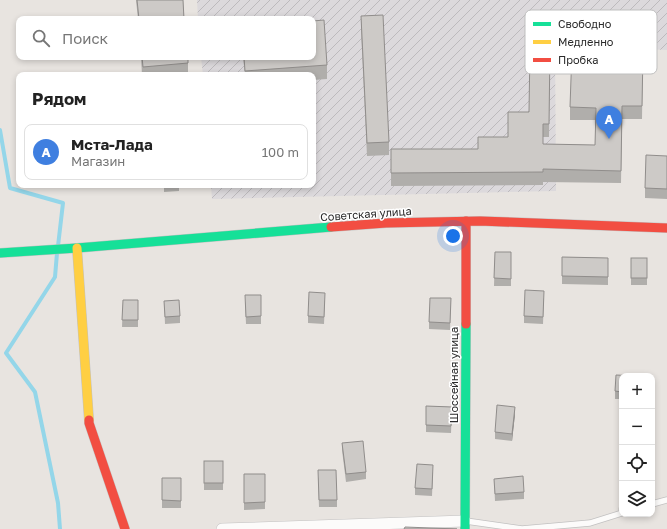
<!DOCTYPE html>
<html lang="ru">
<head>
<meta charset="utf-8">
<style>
	:root { --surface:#fff; --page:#f6f6f6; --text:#222; --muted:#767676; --line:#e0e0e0; --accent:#1a73e8 }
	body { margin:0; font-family:"Golos Text",sans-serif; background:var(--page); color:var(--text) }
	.controls { position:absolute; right:12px; bottom:12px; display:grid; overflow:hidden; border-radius:8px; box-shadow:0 2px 6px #0003 }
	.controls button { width:36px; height:36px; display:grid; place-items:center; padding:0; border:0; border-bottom:1px solid var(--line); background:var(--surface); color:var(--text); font:20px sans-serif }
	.you { position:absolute; left:453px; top:236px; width:14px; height:14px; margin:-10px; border:3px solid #fff; border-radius:50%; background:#1a73e8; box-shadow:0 0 0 6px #1a73e833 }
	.badge { display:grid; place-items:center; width:26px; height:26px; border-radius:50%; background:var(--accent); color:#fff; font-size:13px; font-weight:700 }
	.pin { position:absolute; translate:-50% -33px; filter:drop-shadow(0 1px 2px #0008) }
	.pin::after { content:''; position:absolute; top:21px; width:14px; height:12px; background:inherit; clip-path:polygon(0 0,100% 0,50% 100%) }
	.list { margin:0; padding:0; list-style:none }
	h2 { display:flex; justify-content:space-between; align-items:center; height:52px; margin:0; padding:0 16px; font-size:17px }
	h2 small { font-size:13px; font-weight:400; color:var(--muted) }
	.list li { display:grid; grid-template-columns:26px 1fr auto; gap:12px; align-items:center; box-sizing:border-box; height:56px; margin:0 8px 8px; padding:0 8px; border:1px solid var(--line); border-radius:8px }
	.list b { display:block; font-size:15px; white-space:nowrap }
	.list p { margin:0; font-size:13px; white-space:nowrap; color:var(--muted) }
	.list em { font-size:13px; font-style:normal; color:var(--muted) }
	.icon { flex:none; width:22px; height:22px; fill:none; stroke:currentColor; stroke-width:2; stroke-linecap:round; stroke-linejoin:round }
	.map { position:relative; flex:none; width:667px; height:529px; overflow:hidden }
	.search { position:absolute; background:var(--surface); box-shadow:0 2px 6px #0003; left:16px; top:16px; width:300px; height:44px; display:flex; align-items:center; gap:10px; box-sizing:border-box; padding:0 14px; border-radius:8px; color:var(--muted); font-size:15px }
	.panel { position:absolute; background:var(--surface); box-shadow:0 2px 6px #0003; left:16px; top:72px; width:300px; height:116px; border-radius:8px }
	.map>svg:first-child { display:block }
</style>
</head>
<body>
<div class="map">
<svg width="667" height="529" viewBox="0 0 667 529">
	<defs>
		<pattern id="industrial-furrows" width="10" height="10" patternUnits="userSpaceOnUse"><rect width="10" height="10" fill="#dcd9dc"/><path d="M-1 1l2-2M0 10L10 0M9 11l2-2" fill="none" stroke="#bdbabd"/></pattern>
	</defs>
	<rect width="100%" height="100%" fill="#e8e4e0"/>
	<!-- industrial -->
	<polygon fill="url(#industrial-furrows)" points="197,0 667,0 667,50 555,45 556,191 212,199 211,185 313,185 313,75 203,75 201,57 313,57 313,19 198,19"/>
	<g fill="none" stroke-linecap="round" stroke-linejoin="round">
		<!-- stream -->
		<g stroke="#94d6e9" stroke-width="4">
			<polyline points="0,130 10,188 63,203 58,246"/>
			<polyline points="57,253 55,277 6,353 35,392 58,503 60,529"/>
		</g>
		<defs>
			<g id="lane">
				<polyline points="652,504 667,500"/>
				<polyline points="466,521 522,529 590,523 622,513 622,509"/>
			</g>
			<polyline id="street" points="222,529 465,521"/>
			<g id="fast">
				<polyline points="0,253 77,248 331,227"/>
				<polyline points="465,529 466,324"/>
			</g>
			<polyline id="slow" points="77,248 89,420"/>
			<g id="jam">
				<polyline points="331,227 386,223 480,221 667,228"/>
				<polyline points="466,324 466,221"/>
				<polyline points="89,420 89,423 125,529"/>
			</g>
		</defs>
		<!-- lane casing -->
		<use href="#lane" stroke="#c2c1c1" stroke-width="7"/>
		<!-- street casing -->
		<use href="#street" stroke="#c2c1c1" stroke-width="12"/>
		<!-- fast casing -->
		<use href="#fast" stroke="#c2c1c1" stroke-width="10"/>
		<!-- slow casing -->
		<use href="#slow" stroke="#c2c1c1" stroke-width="10"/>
		<!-- jam casing -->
		<use href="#jam" stroke="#c2c1c1" stroke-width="10"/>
		<!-- lane -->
		<use href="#lane" stroke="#fcfbfa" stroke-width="5.5"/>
		<!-- street -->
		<use href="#street" stroke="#fcfbfa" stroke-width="11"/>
		<!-- fast -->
		<use href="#fast" stroke="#16e098" stroke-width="9"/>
		<!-- slow -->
		<use href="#slow" stroke="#ffcf43" stroke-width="9"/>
		<!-- jam -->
		<use href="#jam" stroke="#f24e42" stroke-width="9"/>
	</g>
	<!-- wall -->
	<g fill="#b0aeab">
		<polygon points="136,0 183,0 184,19 138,19"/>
		<polygon points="361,16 389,142 389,155 367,156 361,30"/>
		<polygon points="550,47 549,137 543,137 543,144 595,145 596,120 570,120 570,107 643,52 642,119 622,119 621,183 543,182 543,185 391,186 391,149 478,149 508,137 529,112"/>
		<polygon points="141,57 188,57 188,75 142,75"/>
		<polygon points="243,57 313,57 327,65 327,79 313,80 313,75 245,75"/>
		<polygon points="667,156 667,199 645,198 645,188"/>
		<polygon points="164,185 179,185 179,191 164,192"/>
		<polygon points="495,252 511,252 511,286 494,286"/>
		<polygon points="562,257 608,258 608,285 562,284"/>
		<rect x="631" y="258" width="16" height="27"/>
		<polygon points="451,298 450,330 429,329 429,322"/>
		<polygon points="544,298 543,324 524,323 524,316"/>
		<polygon points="123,300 138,300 138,327 122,327"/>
		<polygon points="325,300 324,324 308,323 308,316"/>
		<polygon points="164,301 180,316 180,323 165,324"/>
		<polygon points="245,302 261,316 261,324 246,324"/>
		<polygon points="622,376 622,399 615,399 615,391"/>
		<polygon points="426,406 452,407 451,433 426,432"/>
		<polygon points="515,414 512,441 495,439 495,432"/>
		<polygon points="342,443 366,472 366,479 346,482 342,450"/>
		<rect x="204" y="461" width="19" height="29"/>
		<polygon points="433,472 432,496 415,495 415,488"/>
		<polygon points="244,474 265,474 265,509 244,510"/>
		<polygon points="318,477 337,500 337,507 319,507"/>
		<rect x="162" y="478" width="19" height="30"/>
		<polygon points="494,479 524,492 524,499 495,501"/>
	</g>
	<!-- shaded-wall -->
	<polygon fill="#908d8b" points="515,407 515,414 512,441 512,434"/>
	<!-- building -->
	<g fill="#cdcac7" stroke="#908d8b">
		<polygon points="137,0 183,0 184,19 139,19"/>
		<polygon points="383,15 389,142 367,143 361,16"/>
		<polygon points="324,20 327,65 245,71 244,57 313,57 313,21"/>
		<polygon points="530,47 550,47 549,124 543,124 543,144 595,145 596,108 570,107 572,50 643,52 642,106 622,106 621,171 543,169 543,172 391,173 391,149 478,149 478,137 508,137 508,112 529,112"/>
		<polygon points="142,57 188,57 188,63 143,67"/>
		<polygon points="646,155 667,156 667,189 645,188"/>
		<polygon points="495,252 511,252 511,279 494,278"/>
		<polygon points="562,257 608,258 608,277 562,276"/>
		<rect x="631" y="258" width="16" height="20"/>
		<polygon points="525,290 544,291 543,317 524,316"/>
		<polygon points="309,292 325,293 324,317 308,316"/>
		<polygon points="245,295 261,295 261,316 246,317"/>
		<polygon points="430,298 451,298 450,323 429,322"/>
		<polygon points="123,300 138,300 138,320 122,320"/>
		<polygon points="179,300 180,316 165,317 164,301"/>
		<polygon points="616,375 636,376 622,376 622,392 615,391"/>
		<polygon points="497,405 515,407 512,434 495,432"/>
		<polygon points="426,406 452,407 451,426 426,425"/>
		<polygon points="363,441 366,472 346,474 342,443"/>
		<rect x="204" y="461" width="19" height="22"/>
		<polygon points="417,464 433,465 432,489 415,488"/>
		<polygon points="318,470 336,470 337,500 319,500"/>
		<polygon points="244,474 265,474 265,502 244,503"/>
		<polygon points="523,476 524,492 495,494 494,479"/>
		<polygon points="162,478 181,478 181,501 162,500"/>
		<polygon points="405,527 457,529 404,529"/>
	</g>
	<g text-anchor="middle" stroke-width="3" stroke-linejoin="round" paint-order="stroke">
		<!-- street labels -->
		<g font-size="11" fill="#2a2a2a" stroke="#fff">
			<text transform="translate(366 214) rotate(-4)" y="4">Советская улица</text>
			<text transform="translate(454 375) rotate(-90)" y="4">Шоссейная улица</text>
		</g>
	</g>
	<!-- legend -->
	<rect x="525" y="10" width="132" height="64" rx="6" fill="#fff" stroke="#bfbfbf" stroke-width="1"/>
	<rect x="533" y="22" width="18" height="4" fill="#16e098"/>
	<rect x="533" y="40" width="18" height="4" fill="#ffcf43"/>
	<rect x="533" y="58" width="18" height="4" fill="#f24e42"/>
	<g font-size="11" fill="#2a2a2a">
		<text x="558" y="28">Свободно</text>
		<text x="558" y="46">Медленно</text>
		<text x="558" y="64">Пробка</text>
	</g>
</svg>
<div class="controls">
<button>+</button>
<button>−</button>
<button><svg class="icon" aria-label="locate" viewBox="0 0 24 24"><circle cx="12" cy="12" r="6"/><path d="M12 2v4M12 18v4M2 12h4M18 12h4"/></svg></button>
<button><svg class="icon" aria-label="layers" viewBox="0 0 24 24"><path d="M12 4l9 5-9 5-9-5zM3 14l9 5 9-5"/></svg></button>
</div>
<div class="you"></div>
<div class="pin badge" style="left:609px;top:139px;background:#3f7fe0">A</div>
<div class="search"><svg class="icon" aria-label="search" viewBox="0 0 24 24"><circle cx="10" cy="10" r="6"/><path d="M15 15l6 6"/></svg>Поиск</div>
<section class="panel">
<h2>Рядом<small></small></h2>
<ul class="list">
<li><span class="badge" style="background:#3f7fe0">A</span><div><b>Мста-Лада</b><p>Магазин</p></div><em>100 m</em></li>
</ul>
</section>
</div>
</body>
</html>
